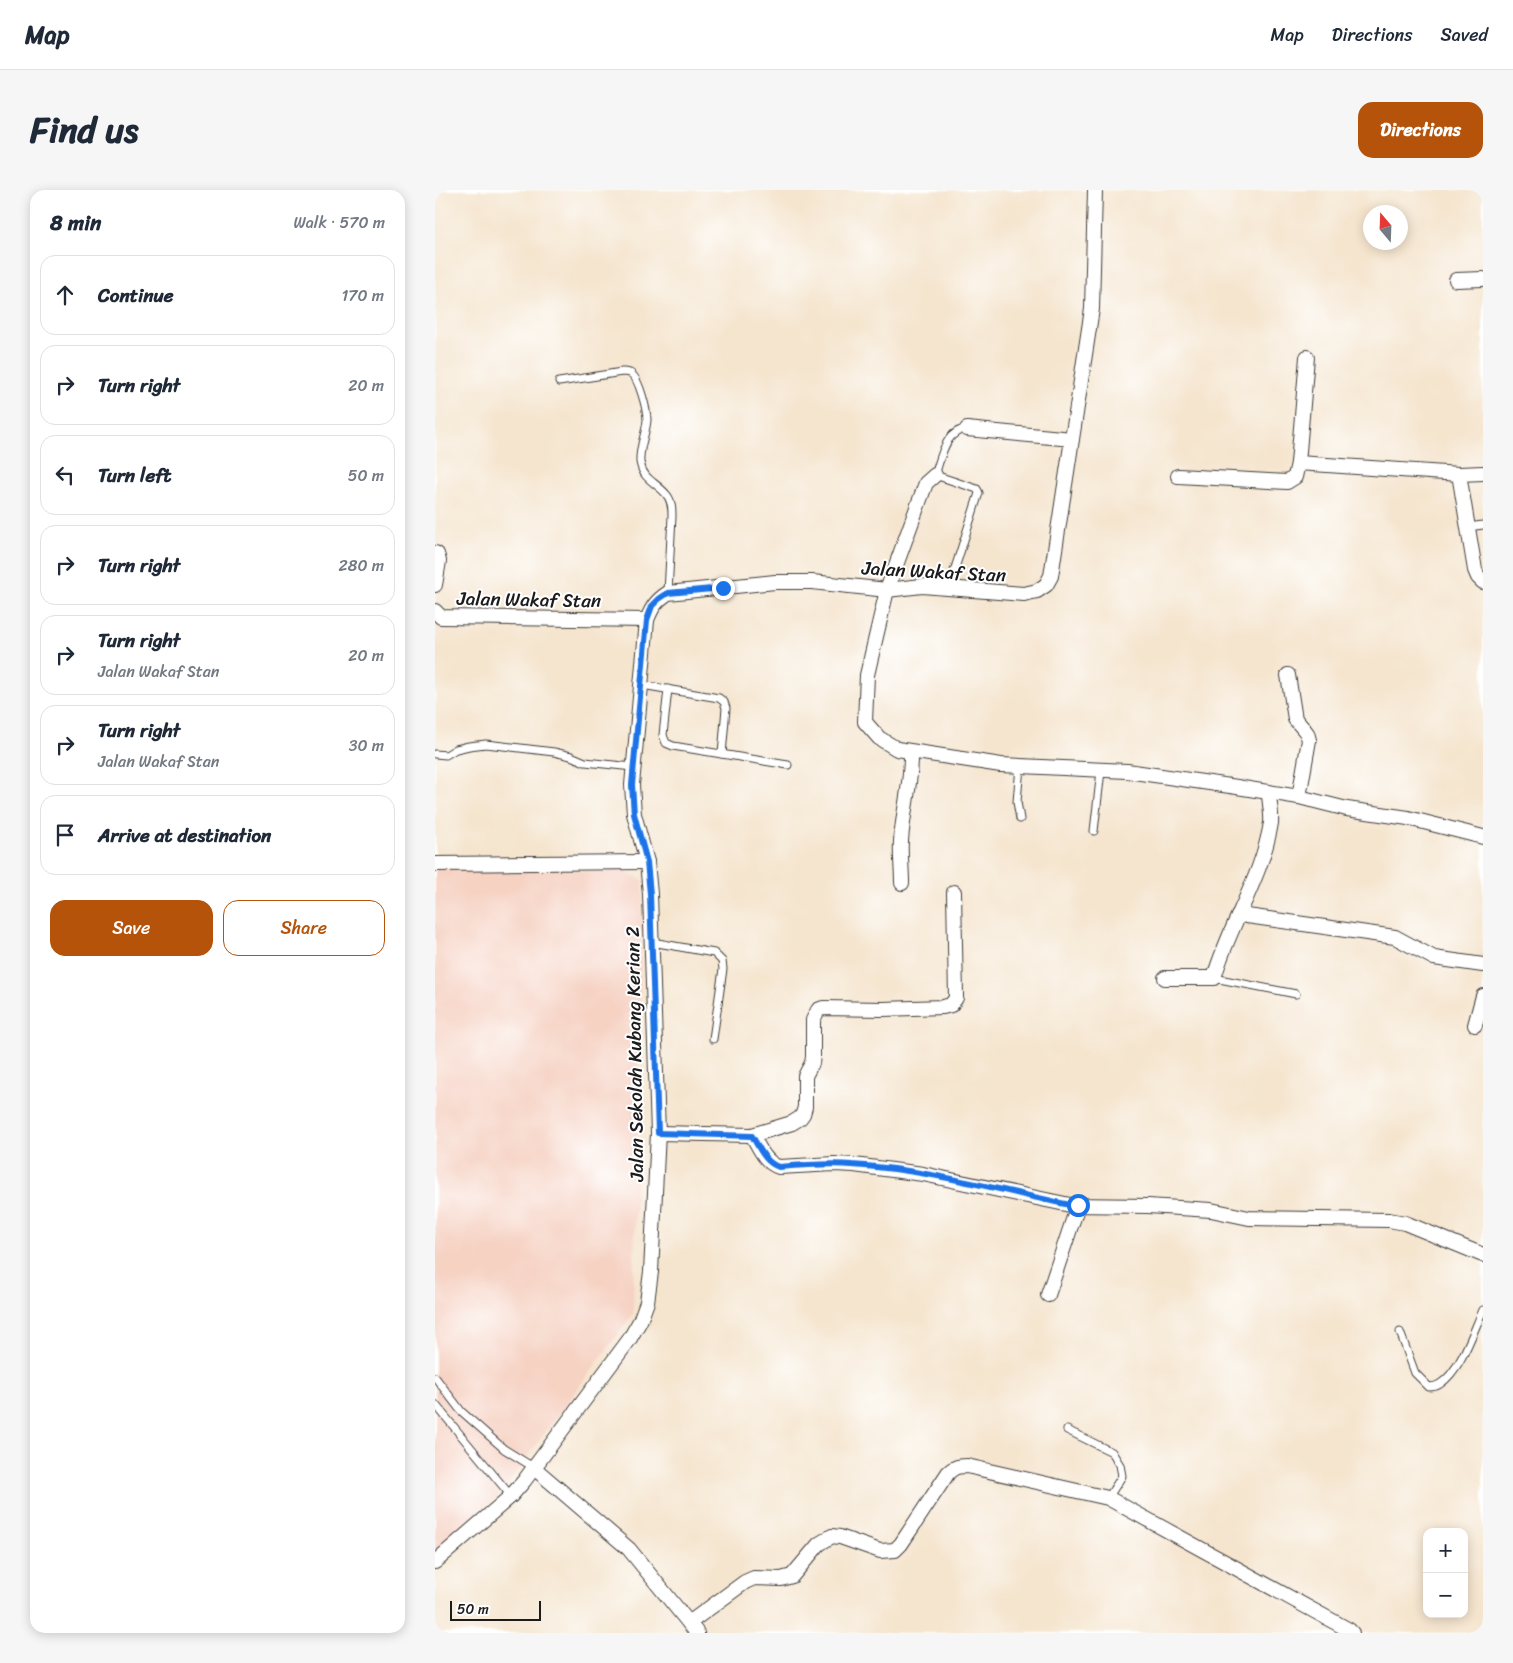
<!DOCTYPE html>
<html lang="en">
<head>
<meta charset="utf-8">
<style>
	:root { --surface:#fff; --page:#f6f6f7; --text:#1f2937; --muted:#747a83; --line:#e0e1e3; --accent:#b45309 }
	body { margin:0; font-family:Sriracha,sans-serif; background:var(--page); color:var(--text) }
	.controls { position:absolute; right:15px; bottom:15px; display:grid; overflow:hidden; border-radius:10px; box-shadow:0 2px 12px #0003 }
	.controls button { width:45px; height:45px; display:grid; place-items:center; padding:0; border:0; border-bottom:1px solid var(--line); background:var(--surface); color:var(--text); font:25px sans-serif }
	.compass { position:absolute; left:928px; top:15px; width:45px; height:45px; border-radius:50%; background:var(--surface); box-shadow:0 2px 12px #0003; rotate:341deg }
	.scale { position:absolute; left:15px; bottom:12px; width:91px; box-sizing:border-box; padding-left:5px; border:2px solid #1c1c1c; border-top:0; font-size:14px; line-height:18px; white-space:nowrap; color:#1c1c1c; -webkit-text-stroke:4px #fff; paint-order:stroke }
	.stop { position:absolute; width:15px; height:15px; margin:-11px; border:4px solid #1a73e8; border-radius:50%; background:#fff }
	.stop.end { background:#1a73e8; border-color:#fff; box-shadow:0 1px 5px #0008 }
	.list { margin:0; padding:0; list-style:none }
	h2 { display:flex; justify-content:space-between; align-items:center; height:65px; margin:0; padding:0 20px; font-size:21px }
	h2 small { font-size:16px; font-weight:400; color:var(--muted) }
	.list li { display:grid; grid-template-columns:32px 1fr auto; gap:15px; align-items:center; box-sizing:border-box; height:80px; margin:0 10px 10px; padding:0 10px; border:1px solid var(--line); border-radius:15px }
	.list b { display:block; font-size:19px; white-space:nowrap }
	.list p { margin:0; font-size:16px; white-space:nowrap; color:var(--muted) }
	.list em { font-size:16px; font-style:normal; color:var(--muted) }
	.actions { display:flex; gap:10px; padding:15px 20px }
	.actions a { flex:1; padding:11px 0; border:1px solid var(--accent); border-radius:15px; text-align:center; font-size:18px; color:var(--accent) }
	.actions .main { background:var(--accent); color:#fff }
	.icon { flex:none; width:28px; height:28px; fill:none; stroke:currentColor; stroke-width:2; stroke-linecap:round; stroke-linejoin:round }
	.map { position:relative; flex:none; width:1048px; height:1443px; overflow:hidden; border-radius:15px }
	header { display:flex; align-items:center; gap:30px; box-sizing:border-box; height:70px; padding:0 25px; background:var(--surface); border-bottom:1px solid var(--line) }
	header strong { font-size:24px }
	nav { display:flex; gap:28px; margin-inline-start:auto; font-size:18px }
	.intro { display:flex; align-items:center; justify-content:space-between; box-sizing:border-box; height:120px; padding:0 30px }
	h1 { margin:0; font-size:35px }
	.button { padding:12px 22px; border-radius:15px; background:var(--accent); color:#fff; font-size:18px; font-weight:700 }
	main { display:flex; gap:30px; padding:0 30px }
	aside { flex:1; background:var(--surface); border-radius:15px; box-shadow:0 2px 12px #0003 }
	.map>svg:first-child { display:block }
</style>
</head>
<body>
<header>
<strong>Map</strong>
<nav><a>Map</a><a>Directions</a><a>Saved</a></nav>
</header>
<div class="intro"><h1>Find us</h1><a class="button">Directions</a></div>
<main>
<aside>
<h2>8 min<small>Walk · 570 m</small></h2>
<ul class="list">
<li><svg class="icon" aria-label="ahead" viewBox="0 0 24 24"><path d="M12 20V5M6 11l6-6 6 6"/></svg><div><b>Continue</b></div><em>170 m</em></li>
<li><svg class="icon" aria-label="right" viewBox="0 0 24 24"><path d="M7 20v-9h11M14 6l5 5-5 5"/></svg><div><b>Turn right</b></div><em>20 m</em></li>
<li><svg class="icon" aria-label="left" viewBox="0 0 24 24"><path d="M17 20v-9H6M10 6l-5 5 5 5"/></svg><div><b>Turn left</b></div><em>50 m</em></li>
<li><svg class="icon" aria-label="right" viewBox="0 0 24 24"><path d="M7 20v-9h11M14 6l5 5-5 5"/></svg><div><b>Turn right</b></div><em>280 m</em></li>
<li><svg class="icon" aria-label="right" viewBox="0 0 24 24"><path d="M7 20v-9h11M14 6l5 5-5 5"/></svg><div><b>Turn right</b><p>Jalan Wakaf Stan</p></div><em>20 m</em></li>
<li><svg class="icon" aria-label="right" viewBox="0 0 24 24"><path d="M7 20v-9h11M14 6l5 5-5 5"/></svg><div><b>Turn right</b><p>Jalan Wakaf Stan</p></div><em>30 m</em></li>
<li><svg class="icon" aria-label="arrive" viewBox="0 0 24 24"><path d="M6 21V4h12l-3 4 3 4H6"/></svg><div><b>Arrive at destination</b></div></li>
</ul>
<div class="actions"><a class="main">Save</a><a>Share</a></div>
</aside>
<div class="map">
<svg width="1048" height="1443" viewBox="0 0 1048 1443">
	<rect width="100%" height="100%" fill="#fff"/>
	<filter id="ink" filterUnits="userSpaceOnUse"><feTurbulence type="fractalNoise" baseFrequency=".02" numOctaves="2"/><feDisplacementMap in="SourceGraphic" scale="10" xChannelSelector="R" yChannelSelector="G"/><feConvolveMatrix kernelMatrix="1 2 1 2 8 2 1 2 1" color-interpolation-filters="sRGB"/></filter>
	<filter id="wash" filterUnits="userSpaceOnUse"><feTurbulence type="fractalNoise" baseFrequency=".0096" numOctaves="4" result="noise"/><feDisplacementMap in="SourceGraphic" scale="20" xChannelSelector="R" yChannelSelector="G"/><feGaussianBlur stdDeviation="1.12" result="paint"/><feColorMatrix in="noise" values="0 0 0 0 0 0 0 0 0 0 0 0 0 0 0 0 0 1.4 0 .05"/><feComposite in="paint" operator="in"/></filter>
	<g filter="url(#wash)">
		<rect width="100%" height="100%" fill="#f5e5cf"/>
		<!-- built -->
		<polygon fill="#f6d2c3" points="0,677 189,681 208,690 198,1124 64,1305 0,1362"/>
	</g>
	<g filter="url(#ink)">
		<g fill="none" stroke-linecap="round" stroke-linejoin="round">
			<defs>
				<g id="service">
					<path d="M124 192 187 182C189 182 192 182 195 183 204 187 212 220 212 230 211 244 204 257 205 272 208 290 221 292 231 304 237 310 237 319 237 326L233 403"/>
					<polyline points="1033,337 1048,335"/>
					<path d="M514 397 544 303 542 299 500 285C506 268 510 240 532 239"/>
					<polyline points="207,495 284,508 289,512 291,518 287,564"/>
					<polyline points="233,499 228,545 231,553 238,556 353,575"/>
					<polyline points="0,564 11,565 21,559 34,556 51,554 119,562 136,566 150,572 198,577"/>
					<polyline points="585,629 582,612 585,576"/>
					<polyline points="659,641 666,581"/>
					<polyline points="217,752 279,763 287,771 288,779 278,849"/>
					<polyline points="779,788 861,804"/>
					<path d="M965 1142 980 1183 994 1197C997 1197 1002 1196 1005 1194 1026 1180 1038 1142 1048 1120"/>
					<polyline points="0,1187 26,1221 69,1259 98,1277"/>
					<polyline points="0,1214 76,1306"/>
					<polyline points="632,1240 677,1262 685,1275 687,1286 673,1308"/>
				</g>
				<g id="minor">
					<polyline points="1021,90 1048,89"/>
					<polyline points="532,239 637,249"/>
					<polyline points="863,273 872,167"/>
					<polyline points="1024,284 1040,380 1043,387 1048,392"/>
					<polyline points="500,285 491,293 452,400 432,485 430,532 444,548 462,559 566,575 692,581 802,597 864,607 912,619 973,628 1048,647"/>
					<polyline points="743,286 852,292 860,287 863,273 1024,284 1048,283"/>
					<polyline points="0,363 2,364 4,371 0,395"/>
					<polyline points="0,421 6,427 212,430"/>
					<polyline points="853,485 860,529 872,543 874,550 864,607"/>
					<polyline points="0,674 212,672"/>
					<path d="M467 693C467 679 465 665 466 651 468 620 477 592 476 562"/>
					<polyline points="805,725 960,747 999,768 1048,775"/>
					<path d="M730 788H779C794 735 827 688 836 633 837 623 834 612 834 602"/>
					<polyline points="1040,835 1048,806"/>
					<path d="M223 943 317 945C324 957 330 973 344 977L399 974 419 975 488 984 635 1015 713 1016 776 1020 814 1028 954 1030 970 1033 1048 1065"/>
					<polyline points="317,945 357,933 365,928 368,924 370,917 370,886 377,873 378,867 378,830 383,820 388,818 448,819 508,817 516,815 521,808 519,702"/>
					<polyline points="613,1105 643,1015"/>
					<polyline points="98,1277 194,1359 262,1443"/>
					<path d="M0 1372 76 1306 89 1291 194 1150 205 1131 212 1112 216 1082 223 943 215 704 212 672 199 624 197 595 212 430C217 417 221 411 233 403L340 392H377L452 400 487 396 589 404 602 401 611 395 616 386 657 119 660 0"/>
					<path d="M254 1433 310 1392 319 1388 346 1389 357 1386 384 1354 397 1346 405 1347 445 1361 460 1360 466 1354 513 1283C519 1277 523 1276 532 1276L673 1308 914 1440 917 1443"/>
				</g>
			</defs>
			<!-- service casing -->
			<use href="#service" stroke="#3d3a37" stroke-width="9"/>
			<!-- minor casing -->
			<use href="#minor" stroke="#3d3a37" stroke-width="16"/>
			<!-- service -->
			<use href="#service" stroke="#fff" stroke-width="7"/>
			<!-- minor -->
			<use href="#minor" stroke="#fff" stroke-width="14"/>
		</g>
	</g>
	<g fill="none" stroke-linecap="round" stroke-linejoin="round" filter="url(#ink)">
		<!-- route -->
		<path stroke="#1a73e8" stroke-width="6" d="M288 398 233 403 224 409 217 416 212 430 197 595 199 624 212 672 215 704 223 943 317 946C324 957 330 973 344 977 368 975 393 973 417 975 490 979 564 1000 635 1015H643"/>
	</g>
	<g text-anchor="middle" stroke-width="4" stroke-linejoin="round" paint-order="stroke">
		<!-- street labels -->
		<g font-size="19" fill="#1c1c1c" stroke="#fff">
			<text transform="translate(499 381) rotate(3)" y="7">Jalan Wakaf Stan</text>
			<text transform="translate(94 409) rotate(1)" y="7">Jalan Wakaf Stan</text>
			<text transform="translate(199 864) rotate(-91)" y="7">Jalan Sekolah Kubang Kerian 2</text>
		</g>
	</g>
</svg>
<div class="controls">
<button>+</button>
<button>−</button>
</div>
<svg class="compass" viewBox="-18 -18 36 36"><path d="M0-13l5 13h-10z" fill="#e53935"/><path d="M0 13l5-13h-10z" fill="#747a83"/></svg>
<div class="scale">50 m</div>
<div class="stop" style="left:643px;top:1015px"></div>
<div class="stop end" style="left:288px;top:398px"></div>
</div>
</main>
</body>
</html>
